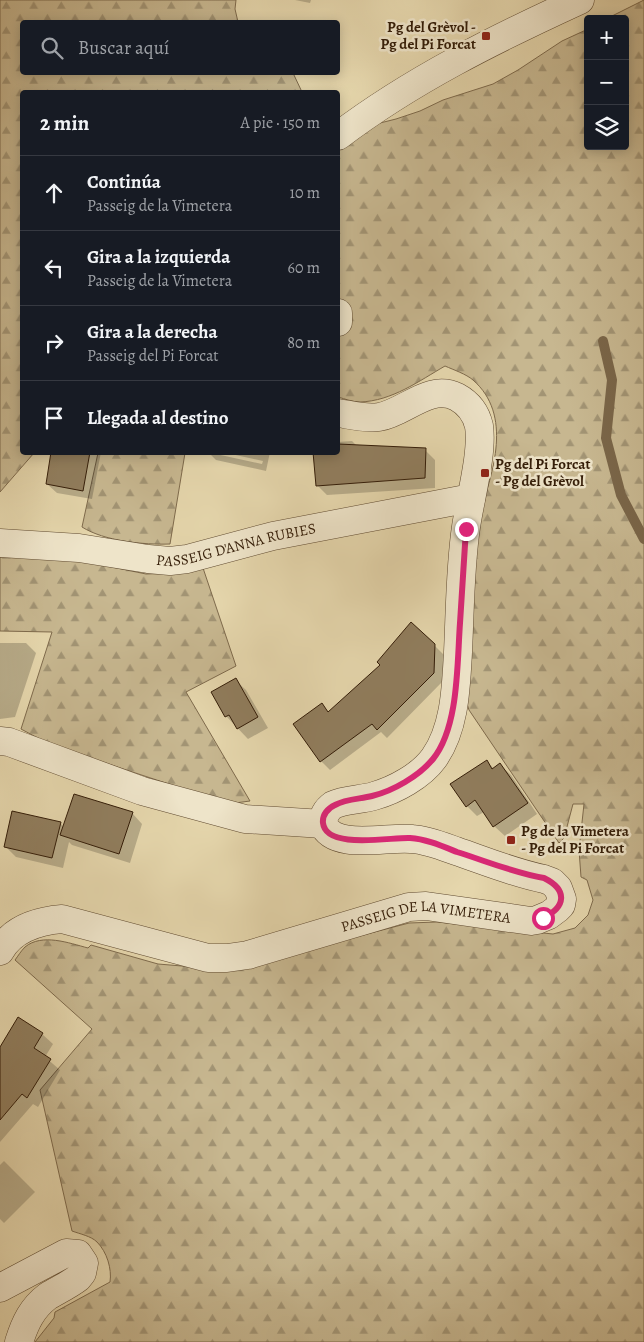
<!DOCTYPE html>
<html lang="es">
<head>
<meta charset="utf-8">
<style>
	:root { --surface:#171b24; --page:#242831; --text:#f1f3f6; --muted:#9ea1a6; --line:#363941 }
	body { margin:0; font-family:Alegreya,serif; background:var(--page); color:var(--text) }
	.controls { position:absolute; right:15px; top:15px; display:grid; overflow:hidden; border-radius:5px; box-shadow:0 2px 12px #0003 }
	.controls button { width:45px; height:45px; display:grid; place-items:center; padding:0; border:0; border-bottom:1px solid var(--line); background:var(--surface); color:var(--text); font:25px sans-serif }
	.stop { position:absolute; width:15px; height:15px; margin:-11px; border:4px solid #db2777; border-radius:50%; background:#fff }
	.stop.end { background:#db2777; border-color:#fff; box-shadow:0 1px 5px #0008 }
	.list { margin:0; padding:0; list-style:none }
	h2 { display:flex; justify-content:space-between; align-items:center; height:65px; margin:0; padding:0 20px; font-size:21px }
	h2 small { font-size:16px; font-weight:400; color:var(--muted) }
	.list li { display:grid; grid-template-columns:32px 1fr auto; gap:15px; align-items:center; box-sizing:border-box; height:75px; padding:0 20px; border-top:1px solid var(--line) }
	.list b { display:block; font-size:19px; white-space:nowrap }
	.list p { margin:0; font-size:16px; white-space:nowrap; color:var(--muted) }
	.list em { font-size:16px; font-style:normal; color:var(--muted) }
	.icon { flex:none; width:28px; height:28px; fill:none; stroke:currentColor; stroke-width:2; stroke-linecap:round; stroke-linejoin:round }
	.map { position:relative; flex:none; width:644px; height:1342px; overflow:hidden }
	.search { position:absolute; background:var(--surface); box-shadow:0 2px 12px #0003; left:20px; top:20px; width:320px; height:55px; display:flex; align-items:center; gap:12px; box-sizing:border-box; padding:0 18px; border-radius:5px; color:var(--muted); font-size:19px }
	.panel { position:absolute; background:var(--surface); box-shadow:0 2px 12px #0003; left:20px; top:90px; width:320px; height:365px; border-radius:5px }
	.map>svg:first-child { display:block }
</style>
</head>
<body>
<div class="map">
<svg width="644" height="1342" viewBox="0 0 644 1342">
	<defs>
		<pattern id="forest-firs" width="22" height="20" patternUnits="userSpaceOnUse" patternTransform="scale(1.25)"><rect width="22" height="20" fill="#c7b790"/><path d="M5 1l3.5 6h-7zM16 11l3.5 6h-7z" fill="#a29474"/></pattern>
	</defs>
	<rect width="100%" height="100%" fill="#e5d6ac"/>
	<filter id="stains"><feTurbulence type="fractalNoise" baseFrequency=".004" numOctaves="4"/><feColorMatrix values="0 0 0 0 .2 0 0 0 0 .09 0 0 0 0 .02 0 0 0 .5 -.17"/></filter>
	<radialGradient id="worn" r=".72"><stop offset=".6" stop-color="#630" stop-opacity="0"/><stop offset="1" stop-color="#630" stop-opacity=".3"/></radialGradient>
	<!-- forest -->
	<g fill="url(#forest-firs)" stroke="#7e6a4c">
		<polygon points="0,0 236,0 235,9 238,22 22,22 22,72 293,73 302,92 22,92 22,452 34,453 0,492"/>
		<path d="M644 0V1342H35L54 1318 55 1312 110 1282C112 1269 107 1252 97 1242 91 1236 80 1234 72 1231L40 1090 92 1029 15 960C18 956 21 951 25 947 42 933 69 943 88 948L91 945 158 964 206 968 252 964 409 923 437 922 553 934 575 928 588 915 593 900 587 880 581 877 579 850 584 804H573L564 838 559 843 469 710 465 697 479 515C493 472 513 415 473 380 466 374 454 370 445 366 419 381 392 401 360 402 353 402 345 399 338 397V129L352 130 396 119 420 111 443 100 493 84 518 70 562 41 588 29V146H625V19H606Z"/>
		<path d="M98 453H185L170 544C144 545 104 541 82 527Z"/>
		<polygon points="37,556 78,560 146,574 179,573 203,568 236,666 186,692 250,801 235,803 220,801 51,745 21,729 52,632 0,631 0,557"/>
	</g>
	<!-- shadow -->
	<g fill="#0003">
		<polygon points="295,0 311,0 310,3"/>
		<polygon points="352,441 357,446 425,450 435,460 435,488 327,495 317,485 338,452 338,442"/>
		<polygon points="53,452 101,452 92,499 57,493 47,484"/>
		<polygon points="208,452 216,452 216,454 262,464 263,461 222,452 270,452 266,471 216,460"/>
		<polygon points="0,643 26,643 36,653 15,717 0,719"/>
		<polygon points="434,645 444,655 442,682 387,738 381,732 330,770 321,761 322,705 329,712 382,665"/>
		<polygon points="235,680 246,690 268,728 248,739 226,716"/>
		<polygon points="487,761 494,769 500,765 511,775 537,814 505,836 494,826 484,812 477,816 467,806"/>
		<polygon points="132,813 142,824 130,863 72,845 69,842 63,868 16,857 5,846 60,823 64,827"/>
		<polygon points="18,1019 42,1034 53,1044 45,1057 60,1070 38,1107 33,1104 0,1142 0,1049"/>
		<polygon points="4,1161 35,1192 4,1223 0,1219 0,1165"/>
	</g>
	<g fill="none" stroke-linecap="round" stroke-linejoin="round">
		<!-- stream -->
		<polyline stroke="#7a6649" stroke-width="10" points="603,341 612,380 606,438 621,495 644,539"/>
	</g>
	<!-- building -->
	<g fill="#907d5d" stroke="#341d08">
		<polygon points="338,444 426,448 425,478 316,486 313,452 338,452"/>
		<polygon points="51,452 90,452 83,491 46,484"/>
		<polygon points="411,622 435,644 434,673 377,730 372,724 320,762 293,724 322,703 328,712 380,665 377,662"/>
		<polygon points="236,678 258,717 237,729 229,715 225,717 211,692"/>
		<polygon points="487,760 492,769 500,763 528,803 493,827 475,800 466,807 450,784"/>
		<polygon points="74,794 133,812 119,854 60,835"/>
		<polygon points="12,811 61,822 52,858 4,847"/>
		<polygon points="18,1017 43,1033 34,1048 51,1059 27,1098 22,1094 0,1120 0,1047"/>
	</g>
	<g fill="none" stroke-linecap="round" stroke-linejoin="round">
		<defs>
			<g id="street">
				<path d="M338 136C412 80 495 39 580 0"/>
				<polyline points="338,313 338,322"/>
				<path id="s1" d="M0 543 79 548 148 559 170 561 187 559 273 536 471 498"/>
				<polyline points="0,741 9,742 142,791 245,819 323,824"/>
				<path d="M323 824C323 816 326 810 333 805 345 799 361 800 374 796 395 790 421 776 434 758 455 728 456 688 458 652 460 611 460 567 466 527 470 499 483 453 479 426 476 413 468 403 457 397 429 383 405 413 379 417 365 419 351 415 338 413"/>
				<path id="s2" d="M0 951C13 928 38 921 62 919L208 958H227L248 955 409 907 426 906 531 921 537 920 549 915 557 909 561 905 562 899 558 888 552 882 544 879C514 873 485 861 456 851 442 846 427 840 412 839 388 836 334 851 323 824"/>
				<path d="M0 1288 66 1253 78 1254 84 1263 82 1273 78 1278C69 1285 58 1290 48 1296 32 1308 25 1323 19 1342"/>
			</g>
		</defs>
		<!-- street casing -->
		<use href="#street" stroke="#604b31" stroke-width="29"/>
		<!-- street -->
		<use href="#street" stroke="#eee4c9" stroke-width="28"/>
	</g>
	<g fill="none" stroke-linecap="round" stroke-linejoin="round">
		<!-- route -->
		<path stroke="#db2777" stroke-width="6" d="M466 529C464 560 462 592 460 623 457 663 459 727 433 759 419 776 393 791 372 796 360 799 346 799 335 805 328 808 322 815 323 823 326 850 391 837 410 838 426 839 442 846 457 852 486 861 514 873 544 878 568 890 566 907 543 918"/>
	</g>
	<!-- markers -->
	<g fill="#8f2418" stroke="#eee4c9" stroke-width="2">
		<rect x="481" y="31" width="10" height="10" rx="2.5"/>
		<rect x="480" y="468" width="10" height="10" rx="2.5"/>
		<rect x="506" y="835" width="10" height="10" rx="2.5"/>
	</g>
	<g text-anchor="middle" stroke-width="5" stroke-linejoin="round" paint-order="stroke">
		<!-- poi labels -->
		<g font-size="15" font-weight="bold" fill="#341d08" stroke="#eee4c9" text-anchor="start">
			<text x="476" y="32" text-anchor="end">Pg del Grèvol -<tspan x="476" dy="17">Pg del Pi Forcat</tspan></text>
			<text x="495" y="469">Pg del Pi Forcat<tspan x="495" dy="17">- Pg del Grèvol</tspan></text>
			<text x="521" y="836">Pg de la Vimetera<tspan x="521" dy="17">- Pg del Pi Forcat</tspan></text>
		</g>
		<!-- street labels -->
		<g font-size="15" fill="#341d08" stroke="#eee4c9">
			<text dy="5" stroke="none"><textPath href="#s1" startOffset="239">PASSEIG D'ANNA RUBIES</textPath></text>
			<text dy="5" stroke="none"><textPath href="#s2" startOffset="448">PASSEIG DE LA VIMETERA</textPath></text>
		</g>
	</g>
	<rect width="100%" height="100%" filter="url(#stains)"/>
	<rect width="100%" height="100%" fill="url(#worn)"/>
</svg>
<div class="controls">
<button>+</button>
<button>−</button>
<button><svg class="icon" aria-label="layers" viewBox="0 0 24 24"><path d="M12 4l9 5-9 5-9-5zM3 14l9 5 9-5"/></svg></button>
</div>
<div class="stop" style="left:543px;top:918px"></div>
<div class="stop end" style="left:466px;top:529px"></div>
<div class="search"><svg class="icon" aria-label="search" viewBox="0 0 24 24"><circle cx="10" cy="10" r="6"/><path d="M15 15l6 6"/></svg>Buscar aquí</div>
<section class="panel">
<h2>2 min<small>A pie · 150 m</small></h2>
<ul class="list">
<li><svg class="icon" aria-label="ahead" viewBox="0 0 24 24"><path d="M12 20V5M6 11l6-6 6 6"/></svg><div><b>Continúa</b><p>Passeig de la Vimetera</p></div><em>10 m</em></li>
<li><svg class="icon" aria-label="left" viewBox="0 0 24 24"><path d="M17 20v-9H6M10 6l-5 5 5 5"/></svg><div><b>Gira a la izquierda</b><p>Passeig de la Vimetera</p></div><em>60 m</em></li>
<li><svg class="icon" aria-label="right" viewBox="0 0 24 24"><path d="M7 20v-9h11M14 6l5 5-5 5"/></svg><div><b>Gira a la derecha</b><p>Passeig del Pi Forcat</p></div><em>80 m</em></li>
<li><svg class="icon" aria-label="arrive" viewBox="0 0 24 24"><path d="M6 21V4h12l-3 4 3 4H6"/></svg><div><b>Llegada al destino</b></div></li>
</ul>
</section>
</div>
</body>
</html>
